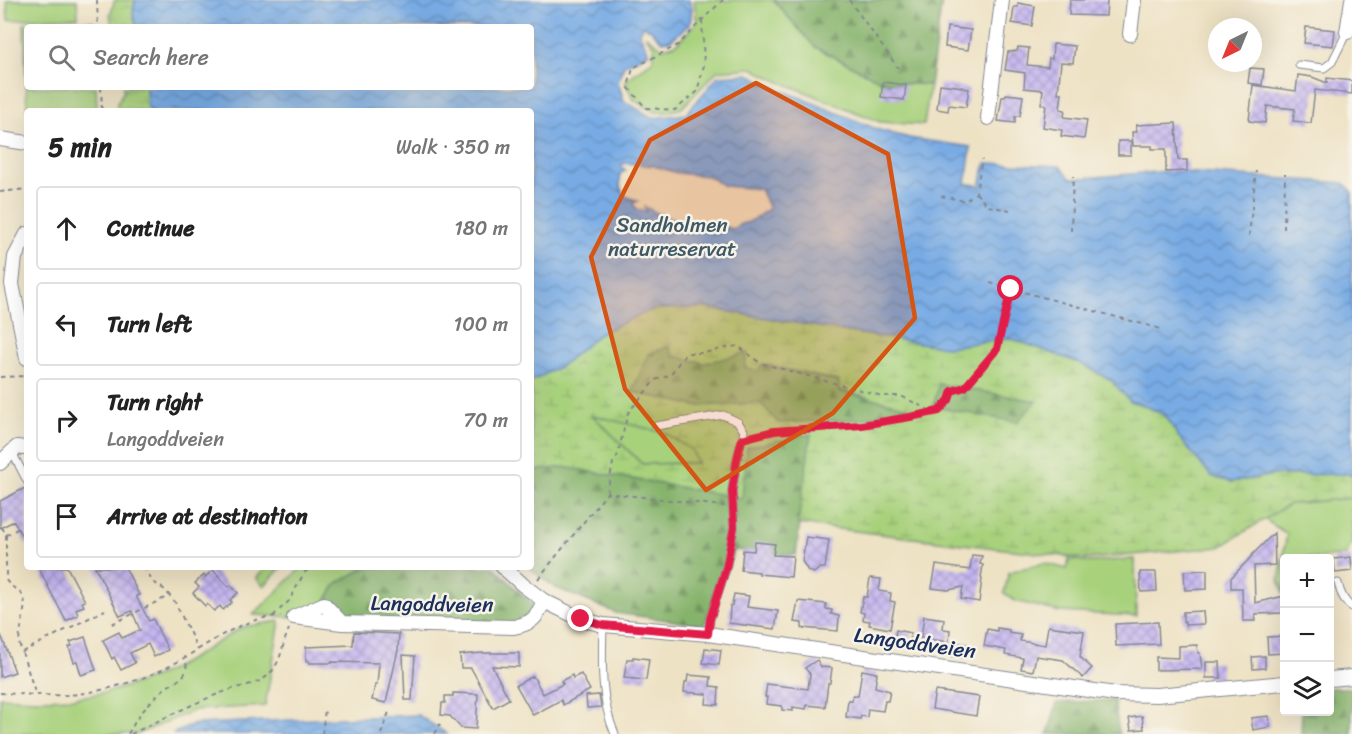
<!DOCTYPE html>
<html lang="en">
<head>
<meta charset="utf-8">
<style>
	:root { --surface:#fff; --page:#f2f2f2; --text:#222; --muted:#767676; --line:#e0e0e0 }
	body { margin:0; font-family:Sriracha,sans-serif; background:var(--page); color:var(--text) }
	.controls { position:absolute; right:18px; bottom:18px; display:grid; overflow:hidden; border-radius:6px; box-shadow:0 6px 24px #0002 }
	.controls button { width:54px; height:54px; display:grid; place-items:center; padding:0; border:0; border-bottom:2px solid var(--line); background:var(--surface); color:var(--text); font:30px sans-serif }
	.compass { position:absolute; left:1208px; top:18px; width:54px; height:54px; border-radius:50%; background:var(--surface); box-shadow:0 6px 24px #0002; rotate:223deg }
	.stop { position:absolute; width:18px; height:18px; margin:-14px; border:4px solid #e11d48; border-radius:50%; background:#fff }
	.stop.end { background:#e11d48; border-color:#fff; box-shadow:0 2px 6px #0008 }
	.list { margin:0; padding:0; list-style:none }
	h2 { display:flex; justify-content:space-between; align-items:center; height:78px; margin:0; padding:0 24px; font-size:26px }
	h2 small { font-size:20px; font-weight:400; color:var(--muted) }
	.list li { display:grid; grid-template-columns:39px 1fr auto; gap:18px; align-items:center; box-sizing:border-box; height:84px; margin:0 12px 12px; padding:0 12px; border:2px solid var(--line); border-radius:6px }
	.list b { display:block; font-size:22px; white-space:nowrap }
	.list p { margin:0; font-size:20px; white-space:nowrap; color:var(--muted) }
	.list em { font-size:20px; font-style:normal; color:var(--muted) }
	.icon { flex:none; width:33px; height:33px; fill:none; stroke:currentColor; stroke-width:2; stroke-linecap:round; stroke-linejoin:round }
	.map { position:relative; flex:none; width:1352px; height:734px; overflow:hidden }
	.search { position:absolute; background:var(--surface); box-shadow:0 6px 24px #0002; left:24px; top:24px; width:510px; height:66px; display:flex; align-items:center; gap:15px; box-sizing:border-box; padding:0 21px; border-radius:6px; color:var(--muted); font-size:22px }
	.panel { position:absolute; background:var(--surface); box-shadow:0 6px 24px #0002; left:24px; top:108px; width:510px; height:462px; border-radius:6px }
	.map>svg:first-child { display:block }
</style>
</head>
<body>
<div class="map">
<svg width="1352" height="734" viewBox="0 0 1352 734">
	<defs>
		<pattern id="forest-firs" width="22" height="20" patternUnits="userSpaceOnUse" patternTransform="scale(1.5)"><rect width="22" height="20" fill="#86b36c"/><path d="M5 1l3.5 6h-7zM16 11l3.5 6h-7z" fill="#6d925c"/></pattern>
		<pattern id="wetland-marsh" width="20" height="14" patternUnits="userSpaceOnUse" patternTransform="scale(1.5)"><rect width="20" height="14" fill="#a8d17c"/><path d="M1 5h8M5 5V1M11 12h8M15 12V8" fill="none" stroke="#90b46e"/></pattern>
		<pattern id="water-waves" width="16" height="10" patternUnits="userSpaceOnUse" patternTransform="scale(1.5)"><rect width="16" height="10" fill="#78abe4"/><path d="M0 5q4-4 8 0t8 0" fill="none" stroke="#628cbc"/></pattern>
		<pattern id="building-cross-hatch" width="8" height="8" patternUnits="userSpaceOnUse" patternTransform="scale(1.5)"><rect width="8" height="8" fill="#c5b5f0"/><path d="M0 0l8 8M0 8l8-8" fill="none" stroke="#9f94c6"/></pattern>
	</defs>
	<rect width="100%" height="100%" fill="#f7f3e8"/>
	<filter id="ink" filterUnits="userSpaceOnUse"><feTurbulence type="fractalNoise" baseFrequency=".0167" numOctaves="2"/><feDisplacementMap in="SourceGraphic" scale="12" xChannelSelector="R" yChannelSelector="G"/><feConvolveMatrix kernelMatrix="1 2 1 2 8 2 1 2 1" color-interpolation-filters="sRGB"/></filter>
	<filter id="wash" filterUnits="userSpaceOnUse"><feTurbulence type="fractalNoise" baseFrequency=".008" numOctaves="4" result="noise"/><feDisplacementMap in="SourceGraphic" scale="24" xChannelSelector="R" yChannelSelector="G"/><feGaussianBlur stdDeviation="1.35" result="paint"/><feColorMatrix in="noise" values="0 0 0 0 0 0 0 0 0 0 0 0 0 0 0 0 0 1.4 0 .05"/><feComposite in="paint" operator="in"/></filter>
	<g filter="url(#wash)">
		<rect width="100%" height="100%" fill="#eee2c4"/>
		<!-- green -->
		<g fill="#a8d17c" stroke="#62806d" stroke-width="1.5">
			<polygon points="7,0 77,0 78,17 8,20"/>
			<polygon points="694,0 773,0 815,47 883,82 930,85 924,125 880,122 773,79 752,68 717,71 682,108 666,112 654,112 633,99 625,81 653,60 654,47 645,35 663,48 676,44 697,22"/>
			<polygon points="93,21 94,27 27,27 27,87 96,87 97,111 27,111 24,24"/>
			<polygon points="591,414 665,433 692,450 697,463 642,464"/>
			<polygon points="1352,498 1352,545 1350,545 1347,555 1318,558 1284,558 1284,594 1279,580 1287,534 1264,519 1289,504"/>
			<polygon points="1069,559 1090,562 1135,559 1136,616 1060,612 1015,601 1004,593 1009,572 1044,563 1067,569"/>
			<polygon points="267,567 281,568 264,586 256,578"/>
			<polygon points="302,567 367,567 337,583 324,604 294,617 253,615"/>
			<polygon points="280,621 265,706 195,710 138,734 0,734 0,697 36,699 73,698 103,693 139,683 167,672 199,654 242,627"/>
		</g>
		<!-- forest -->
		<g fill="url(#forest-firs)" stroke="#507165" stroke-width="1.5">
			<polygon points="773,0 942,0 930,85 883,82 815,47"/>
			<polygon points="669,346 704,363 748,352 745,367 763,364 840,382 839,391 910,407 862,419 777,423 761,403 696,406 632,392 648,354"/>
			<polygon points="938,384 1038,401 1017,422 933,407"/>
			<polygon points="811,433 796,555 735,550 704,625 616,613 554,587 528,567 531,567 531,471 564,467 741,498 747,447"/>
			<polygon points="367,567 494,567 531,603 532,616 514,627 343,623 324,604 337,583"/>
			<polygon points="1330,688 1352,688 1352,734 1301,734 1302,712 1330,712"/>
			<polygon points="1114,700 1119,734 1048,734 1057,703"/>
		</g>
		<!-- wetland -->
		<g fill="url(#wetland-marsh)" stroke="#62806d" stroke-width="1.5" fill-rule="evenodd">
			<polygon points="115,0 135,0 133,14 137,27 112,27 110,14"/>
			<polygon points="123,87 146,87 147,106 152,111 118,111 117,103 124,91"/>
			<path d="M708 308 849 332 947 347 1010 338 1077 362 1110 379 1130 401 1144 405 1166 416 1178 436 1211 476 1231 482 1274 475 1352 474V498L1289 504 1220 547 1087 559 798 524 811 434 747 447 742 498 564 467 531 471V381L561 366 600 333 654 309ZM669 346 674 356 704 363 747 353 745 367 757 371 763 364 839 381V390L908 407 862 419 778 423 761 403 696 406 632 392 648 354ZM939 384 1037 401 1017 422 933 407ZM592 415 665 433 692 450 697 463 642 464Z"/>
		</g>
		<!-- water -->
		<g fill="url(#water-waves)" stroke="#4a6da1" stroke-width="1.5" fill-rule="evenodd">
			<path d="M135 0H689L692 8 690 24 671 40 662 41 650 29 643 26 639 32 649 53 624 65 618 82 624 101 653 118 686 114 718 76 749 74 772 86 879 130 909 138 971 147 966 183 980 186 986 163 1060 166 1071 179 1168 171 1344 183 1352 191V474L1274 475 1231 482 1211 476 1178 436 1166 416 1144 405 1130 401 1110 379 1077 362 1010 338 947 347 849 332 708 308 654 309 600 333 561 366 531 381V111H152L147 106 146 87H531V27H137L133 14ZM627 163 654 166 677 173 708 176 724 186 760 189 769 209 749 222 741 224 733 229 710 222H699L697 227 686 226C679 217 669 219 659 214 654 212 650 209 645 207L646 212 636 209 633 203 638 201 623 195 620 184V173L626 171 622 167V164Z"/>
			<polygon points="418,715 447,734 172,734 195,724"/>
		</g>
		<g id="blocks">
			<!-- building -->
			<g fill="url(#building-cross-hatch)">
				<polygon points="1070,0 1107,0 1106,16 1069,15"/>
				<polygon points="1018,3 1035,6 1032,26 1012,23 1014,7 1018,7"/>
				<polygon points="947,27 971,30 968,50 945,47"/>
				<polygon points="1306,27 1335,30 1333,46 1304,43"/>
				<polygon points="1053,44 1075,46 1073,63 1061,62 1058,93 1062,93 1060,109 1065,110 1064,117 1087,120 1084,139 1061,136 1062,130 1043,127 1046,105 1041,104 1043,90 1024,88 1025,73 1005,70 1008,52 1017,51 1018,47 1029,48 1027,65 1048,67 1049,58 1052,59"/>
				<polygon points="1250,68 1264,69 1262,85 1248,83"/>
				<polygon points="1298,75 1312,77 1327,83 1327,78 1352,81 1352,94 1315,90 1311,123 1293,121 1295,109 1267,106 1265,123 1249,121 1253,85 1296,91"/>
				<polygon points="883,82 906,85 904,100 881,97"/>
				<polygon points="940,84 963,87 963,88 969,89 966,107 949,105 948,111 937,109"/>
				<polygon points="1006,94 1023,96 1020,116 1015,116 1015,123 998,121 1002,97 1005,97"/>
				<polygon points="1176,123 1178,160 1187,160 1187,171 1166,172 1166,149 1152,149 1152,146 1133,146 1132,132 1137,132 1136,125"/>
				<rect x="1118" y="141" width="13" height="14"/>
				<polygon points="27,487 27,546 14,521 0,528 0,501"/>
				<polygon points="1274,533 1275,565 1254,566 1255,603 1284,596 1284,613 1255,614 1256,621 1243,621 1242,588 1231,588 1231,578 1252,556 1252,555"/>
				<polygon points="806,537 829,540 825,568 820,568 814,573 808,571 802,561"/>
				<polygon points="755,542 775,544 773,555 793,556 791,577 759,574 759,572 741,570 743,550 754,551"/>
				<polygon points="972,555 982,556 980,564 983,565 981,578 982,579 979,602 961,599 963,587 948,590 932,588 936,565 970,570"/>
				<polygon points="1351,557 1352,571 1335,573 1334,559"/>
				<polygon points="38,567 67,567 85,601 82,602 84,606 76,609 78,615 66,621"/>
				<polygon points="95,567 125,567 139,595 136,596 149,621 153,619 168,650 154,657 148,644 130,653 135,663 121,670 114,657 112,659 103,640 119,632 122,638 140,630 132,611 120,616"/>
				<polygon points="213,570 229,587 231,585 238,593 230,600 232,602 223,610 220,606 214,611 207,604 205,606 193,593 199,587 195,583 204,575 205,577"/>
				<polygon points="1207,570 1207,589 1185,590 1184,571"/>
				<polygon points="1140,572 1156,572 1157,591 1141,592"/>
				<polygon points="870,578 881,579 879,591 891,593 890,601 895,602 890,629 869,625 870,621 863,620 864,613 860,612 863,597 867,597"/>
				<polygon points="734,594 749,596 747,607 778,611 775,629 729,623 730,606 732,605"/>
				<polygon points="798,601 826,604 826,609 832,610 831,614 839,616 838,631 802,628 802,623 794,622"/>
				<polygon points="1203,611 1204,624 1185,625 1185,622 1183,622 1183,612"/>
				<polygon points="924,616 944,619 943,629 950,630 949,642 921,638"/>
				<polygon points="1158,622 1159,644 1116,646 1115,624"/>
				<polygon points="1048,626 1084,631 1080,657 1092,668 1083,678 1063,660 1036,656 1033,671 1021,669 1023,658 1005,655 1006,650 984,646 987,629 997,631 997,628 1009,630 1009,633 1021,635 1020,641 1045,645"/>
				<polygon points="896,630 911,633 908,648 893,646"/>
				<polygon points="354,632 399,634 398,650 386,703 372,700 375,685 377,685 379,663 332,662 332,663 309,663 309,661 306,661 306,647 353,645"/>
				<polygon points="1,635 15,672 0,677 0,636"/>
				<polygon points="1284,636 1284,653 1268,654 1267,637"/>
				<polygon points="85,637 96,670 81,675 77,661 74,662 69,647 72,646 70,642"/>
				<polygon points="952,642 967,644 965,658 950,656"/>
				<polygon points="1197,645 1198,653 1200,653 1202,669 1156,670 1156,657 1179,658 1179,646"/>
				<polygon points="705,648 721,650 719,665 703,663"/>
				<polygon points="482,653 519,653 519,667 492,666 509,699 493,708 471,668 461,668 460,655"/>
				<polygon points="403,655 415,656 412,700 405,700"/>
				<polygon points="1265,656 1265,668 1253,669 1252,657"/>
				<polygon points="633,657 649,659 646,680 624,678 627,659 633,659"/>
				<polygon points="817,660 821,667 832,668 830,683 828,683 825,707 807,705 806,709 793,707 793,711 782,710 782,706 766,704 767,697 765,697 767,684 808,689 810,674 805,668"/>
				<polygon points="1206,662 1220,662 1221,678 1206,678"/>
				<polygon points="862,670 877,673 875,687 890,691 888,701 885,701 883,711 868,709 867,717 861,716 860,719 846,717 848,700 852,701 853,695 858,696"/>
				<polygon points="581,674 590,690 563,705 561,700 533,715 516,685 533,676 543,694 563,684 561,681 572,675 573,678"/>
				<polygon points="688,675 711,677 710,686 719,687 718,705 706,704 707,694 684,692 685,682 687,682"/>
				<polygon points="935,691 979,697 976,716 932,709"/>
				<polygon points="453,693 478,694 476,729 461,728 450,716 441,715 442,703 445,703 445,696 453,696"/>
				<polygon points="599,695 601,707 587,708 586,696"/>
				<polygon points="1142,716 1144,729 1131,730 1129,718"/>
				<polygon points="1269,716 1270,727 1253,730 1251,718"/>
			</g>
		</g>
	</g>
	<g filter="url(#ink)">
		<use href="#blocks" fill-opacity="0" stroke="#848891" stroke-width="1.5"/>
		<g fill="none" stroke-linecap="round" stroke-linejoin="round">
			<defs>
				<g id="lane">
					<polyline points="1299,65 1324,68 1332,62 1347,32"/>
					<polyline points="656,426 723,415 738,422 744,431 737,459 732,491 734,527 726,568 710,619 708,634"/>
					<polyline points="12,452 27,481"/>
					<path d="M1338 583C1340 592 1344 602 1352 607"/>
					<path d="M603 625C602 661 600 700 615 734"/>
				</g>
				<g id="street">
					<polyline points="1347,32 1352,0"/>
					<polyline points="1130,34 1134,0"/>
					<polyline points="988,118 1002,0"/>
					<polyline points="0,139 27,143"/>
					<polyline points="27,234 15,257 12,284 27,358"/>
					<polyline points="0,463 17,447 24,448"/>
					<polyline points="503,567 523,585 544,601 581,619 603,625 708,634 1115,694 1157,695 1284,683"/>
					<path d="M342 623 324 604 294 617 342 623 514 627C533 623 536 618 544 601"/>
					<polyline points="1330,679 1352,677"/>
				</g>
			</defs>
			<!-- lane casing -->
			<use href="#lane" stroke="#848891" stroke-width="9"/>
			<!-- street casing -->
			<use href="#street" stroke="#848891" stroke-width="16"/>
			<!-- path -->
			<g stroke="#848891" stroke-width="2" stroke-dasharray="4.5 4.5" stroke-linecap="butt">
				<polyline points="97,0 98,27"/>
				<polyline points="849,0 898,68"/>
				<polyline points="702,20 704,65 697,92 675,110 646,108 628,87 633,68 678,45 702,20 723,0"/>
				<polyline points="101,87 102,111"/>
				<polyline points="0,192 27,189"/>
				<polyline points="976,193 988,206 1010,210"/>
				<polyline points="941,196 965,201 976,193 982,159"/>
				<polyline points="1284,229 1285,174"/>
				<polyline points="1071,231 1073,176"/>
				<polyline points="1249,236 1256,171"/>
				<polyline points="990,283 1161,329"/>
				<polyline points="0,377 27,376"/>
				<polyline points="752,437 774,431 862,425 910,417 939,411 949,400 952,391 965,387 997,349 1011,289"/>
				<polyline points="607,493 613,463 617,457 628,413 655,380 670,375 686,353 704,353 730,347 738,346 760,363 882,396 901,396 933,412"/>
				<path d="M2 527 6 535V580C10 587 20 590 24 598 27 605 19 633 19 643L36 695"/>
				<polyline points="6,535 27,524"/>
				<polyline points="144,567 152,581 165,590 175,602 198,650"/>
				<polyline points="538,579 607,493 724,506"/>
				<polyline points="273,616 289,601 304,573 311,567"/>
				<polyline points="112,624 169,596"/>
				<polyline points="22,652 105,610"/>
				<path d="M0 693C26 694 52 697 78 694 107 690 135 682 162 670 200 652 237 617 281 616"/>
				<path d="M128 734C137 717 149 702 164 689 171 683 182 681 186 671 187 667 186 661 186 657"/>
				<path d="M131 734C163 719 195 702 229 690 243 685 261 685 271 672 282 660 282 644 289 629"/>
				<polyline points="322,734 325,710"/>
				<polyline points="381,734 389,712"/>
				<polyline points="435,734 440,724"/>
			</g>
			<!-- lane -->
			<use href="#lane" stroke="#fff" stroke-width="7"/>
			<!-- street -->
			<use href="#street" stroke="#fff" stroke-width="14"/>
		</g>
	</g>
	<g fill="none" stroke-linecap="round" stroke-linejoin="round" filter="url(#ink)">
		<!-- route -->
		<polyline stroke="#e11d48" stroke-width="8" points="581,619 603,625 708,634 710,619 726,568 734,527 732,491 737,459 742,439 774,431 862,425 910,417 939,411 949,400 952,391 965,387 997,349 1011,289"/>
	</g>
	<!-- marked area -->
	<path fill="#d45514" fill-opacity="0.2" stroke="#d45514" stroke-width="4.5" stroke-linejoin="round" d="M756 83 888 154 915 318 833 413 706 490 625 389 591 257 650 140Z"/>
	<g text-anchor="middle" stroke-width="5" stroke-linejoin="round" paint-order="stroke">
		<!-- park labels -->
		<g font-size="21" fill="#3e5866" stroke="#f7f3e8">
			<text x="672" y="232">Sandholmen<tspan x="672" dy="24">naturreservat</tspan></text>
		</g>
		<!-- street labels -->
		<g font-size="21" fill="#1b2f5e" stroke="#f7f3e8">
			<text transform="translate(432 604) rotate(1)" y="7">Langoddveien</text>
			<text transform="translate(915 643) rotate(8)" y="7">Langoddveien</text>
		</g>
	</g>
</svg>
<div class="controls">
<button>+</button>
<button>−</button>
<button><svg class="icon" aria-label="layers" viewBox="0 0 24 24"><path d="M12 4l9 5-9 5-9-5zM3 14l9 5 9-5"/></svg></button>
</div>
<svg class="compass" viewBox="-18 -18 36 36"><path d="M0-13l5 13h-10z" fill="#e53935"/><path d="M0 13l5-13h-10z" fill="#767676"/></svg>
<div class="stop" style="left:1011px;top:289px"></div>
<div class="stop end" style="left:581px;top:619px"></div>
<div class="search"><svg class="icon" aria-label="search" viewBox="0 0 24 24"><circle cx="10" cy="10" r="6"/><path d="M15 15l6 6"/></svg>Search here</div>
<section class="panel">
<h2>5 min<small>Walk · 350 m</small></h2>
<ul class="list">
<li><svg class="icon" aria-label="ahead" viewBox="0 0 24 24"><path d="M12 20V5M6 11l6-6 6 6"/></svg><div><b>Continue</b></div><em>180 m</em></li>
<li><svg class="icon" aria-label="left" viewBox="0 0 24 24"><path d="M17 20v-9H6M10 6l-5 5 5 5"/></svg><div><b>Turn left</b></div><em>100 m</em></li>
<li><svg class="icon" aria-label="right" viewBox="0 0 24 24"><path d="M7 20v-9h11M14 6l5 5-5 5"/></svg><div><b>Turn right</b><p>Langoddveien</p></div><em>70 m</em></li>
<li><svg class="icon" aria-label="arrive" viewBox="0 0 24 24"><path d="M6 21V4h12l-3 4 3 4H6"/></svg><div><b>Arrive at destination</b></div></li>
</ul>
</section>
</div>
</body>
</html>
